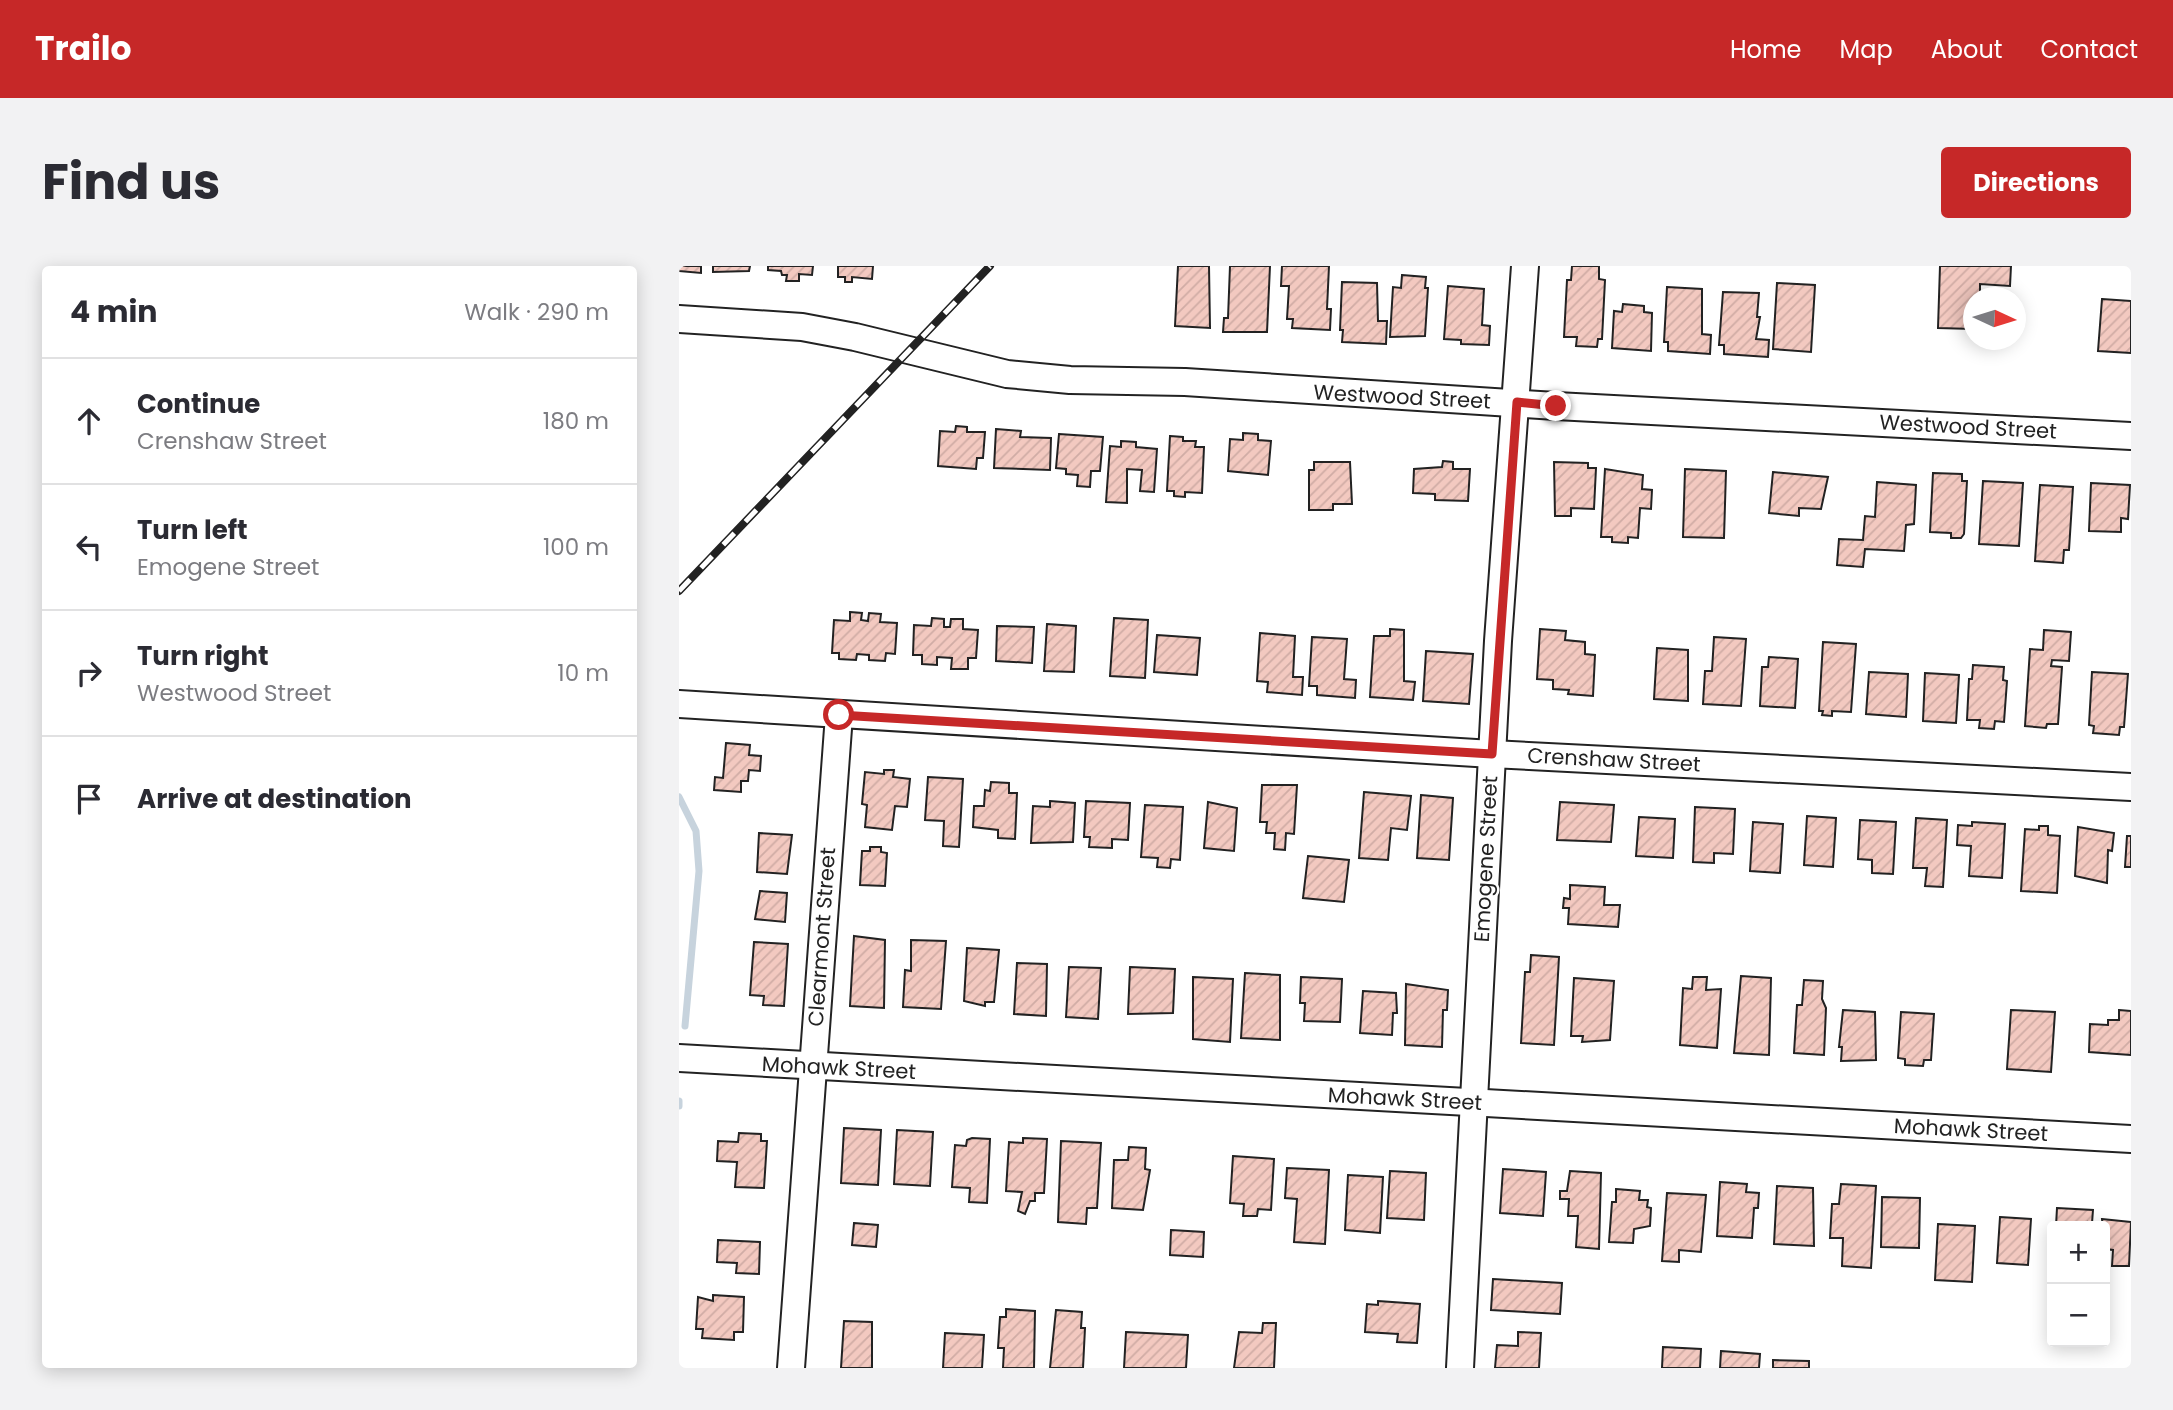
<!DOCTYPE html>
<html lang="en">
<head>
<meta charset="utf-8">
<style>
	:root { --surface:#fff; --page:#f2f2f3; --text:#2b2b33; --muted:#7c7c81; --line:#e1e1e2; --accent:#c62828 }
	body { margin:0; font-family:Poppins,sans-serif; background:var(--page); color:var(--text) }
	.controls { position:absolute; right:21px; bottom:21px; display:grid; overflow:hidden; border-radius:7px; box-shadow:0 4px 18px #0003 }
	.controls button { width:63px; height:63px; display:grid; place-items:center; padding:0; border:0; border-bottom:2px solid var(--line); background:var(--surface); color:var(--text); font:35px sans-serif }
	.compass { position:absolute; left:1284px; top:21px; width:63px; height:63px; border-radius:50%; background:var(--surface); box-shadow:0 4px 18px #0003; rotate:94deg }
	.stop { position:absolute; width:21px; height:21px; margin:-16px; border:5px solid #c62828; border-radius:50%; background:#fff }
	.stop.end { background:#c62828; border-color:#fff; box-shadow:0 2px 7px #0008 }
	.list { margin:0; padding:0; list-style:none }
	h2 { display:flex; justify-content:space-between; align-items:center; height:91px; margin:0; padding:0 28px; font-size:30px }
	h2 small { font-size:23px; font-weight:400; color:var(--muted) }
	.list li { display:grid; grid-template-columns:46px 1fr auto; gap:21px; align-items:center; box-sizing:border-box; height:126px; padding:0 28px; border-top:2px solid var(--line) }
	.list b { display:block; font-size:26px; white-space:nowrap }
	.list p { margin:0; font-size:23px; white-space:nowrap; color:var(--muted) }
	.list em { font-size:23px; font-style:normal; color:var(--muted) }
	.icon { flex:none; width:38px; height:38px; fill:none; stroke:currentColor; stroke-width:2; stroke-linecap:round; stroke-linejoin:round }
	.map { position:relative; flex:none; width:1452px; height:1102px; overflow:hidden; border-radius:7px }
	header { display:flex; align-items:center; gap:42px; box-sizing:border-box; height:98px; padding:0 35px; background:var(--accent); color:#fff }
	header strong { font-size:33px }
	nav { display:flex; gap:38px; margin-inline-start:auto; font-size:24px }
	.intro { display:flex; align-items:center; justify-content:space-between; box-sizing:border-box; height:168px; padding:0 42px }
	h1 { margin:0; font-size:49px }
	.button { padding:18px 32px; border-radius:7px; background:var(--accent); color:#fff; font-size:24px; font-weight:700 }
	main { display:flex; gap:42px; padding:0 42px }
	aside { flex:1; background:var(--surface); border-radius:7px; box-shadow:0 4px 18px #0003 }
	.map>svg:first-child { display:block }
</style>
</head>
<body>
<header>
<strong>Trailo</strong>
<nav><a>Home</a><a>Map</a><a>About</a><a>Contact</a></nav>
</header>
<div class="intro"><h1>Find us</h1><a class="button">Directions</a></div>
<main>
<aside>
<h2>4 min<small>Walk · 290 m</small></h2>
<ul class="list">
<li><svg class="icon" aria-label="ahead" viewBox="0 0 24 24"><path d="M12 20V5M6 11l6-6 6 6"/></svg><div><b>Continue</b><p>Crenshaw Street</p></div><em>180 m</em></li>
<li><svg class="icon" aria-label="left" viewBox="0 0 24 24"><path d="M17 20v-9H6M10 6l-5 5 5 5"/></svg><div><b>Turn left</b><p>Emogene Street</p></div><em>100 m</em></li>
<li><svg class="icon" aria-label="right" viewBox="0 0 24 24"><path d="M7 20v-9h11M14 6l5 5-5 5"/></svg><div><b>Turn right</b><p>Westwood Street</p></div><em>10 m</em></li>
<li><svg class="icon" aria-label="arrive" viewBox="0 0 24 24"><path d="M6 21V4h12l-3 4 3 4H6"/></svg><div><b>Arrive at destination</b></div></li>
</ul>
</aside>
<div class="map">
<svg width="1452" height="1102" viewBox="0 0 1452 1102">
	<defs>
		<pattern id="building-hatch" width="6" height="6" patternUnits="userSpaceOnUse" patternTransform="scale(1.75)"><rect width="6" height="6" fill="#f3c9c0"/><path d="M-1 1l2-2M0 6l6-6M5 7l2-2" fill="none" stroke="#d0aca5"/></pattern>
	</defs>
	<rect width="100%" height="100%" fill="#fff"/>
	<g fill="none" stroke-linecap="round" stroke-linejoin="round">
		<!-- stream -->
		<g stroke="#c7d3dd" stroke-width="7">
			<polyline points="0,531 17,565 20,605 6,760"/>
			<polyline points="0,840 0,835"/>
		</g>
	</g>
	<!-- building -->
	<g fill="url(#building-hatch)" stroke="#222" stroke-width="2">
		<polygon points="0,0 22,0 22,7 0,5"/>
		<polygon points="34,0 71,0 70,5 34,6"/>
		<polygon points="89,0 134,0 133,9 120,8 120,15 107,15 108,9 103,9 102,5 89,4"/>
		<polygon points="159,0 194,0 193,13 173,11 173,16 166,16 166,11 159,11"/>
		<polygon points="499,0 530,0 531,62 496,60"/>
		<polygon points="551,0 591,0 588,66 544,66 545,52 549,52"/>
		<polygon points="603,0 650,0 648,43 652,43 651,64 613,62 614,53 608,53 610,20 602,20"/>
		<polygon points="893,0 920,0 920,13 926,14 923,73 919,73 918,81 897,80 898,71 885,71 888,14 892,14"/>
		<polygon points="1261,0 1332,0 1331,20 1301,18 1301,32 1294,32 1294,63 1259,62"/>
		<polygon points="723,9 747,11 746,22 749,22 746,70 711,71 714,21 722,22"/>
		<polygon points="663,16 698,17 699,55 708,55 707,78 663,76 664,64 661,64"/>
		<polygon points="1098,17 1136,19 1132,86 1094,83"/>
		<polygon points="769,20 805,23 803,59 811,60 810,79 782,78 782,74 765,73"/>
		<polygon points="988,21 1023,23 1023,68 1032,69 1031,88 989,85 989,76 985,76"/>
		<polygon points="1044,26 1080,27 1078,51 1081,51 1077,73 1090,74 1089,91 1045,88 1045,79 1040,79"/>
		<polygon points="1423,33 1452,35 1452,87 1419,85"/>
		<polygon points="944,38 965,40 965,46 973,47 972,85 933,82 935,45 943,46"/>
		<polygon points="277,160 288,161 288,166 306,166 304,192 298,192 297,203 259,200 261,165 276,166"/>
		<polygon points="317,163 342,165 341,171 372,172 371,204 315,202"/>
		<polygon points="564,167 579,168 579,174 592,175 589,209 549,205 551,173 564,174"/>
		<polygon points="380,168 424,171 421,205 412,205 411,221 398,220 399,209 387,208 387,203 377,202"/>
		<polygon points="491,170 504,171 504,175 517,175 516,181 525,181 523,227 506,226 506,231 495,230 495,225 488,225"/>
		<polygon points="442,175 457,176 457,181 478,183 475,226 461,225 463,204 448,203 448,237 427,236 431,180 442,181"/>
		<polygon points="764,195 774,196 774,203 791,203 789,235 756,234 756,228 734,227 735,203 763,201"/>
		<polygon points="635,196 671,196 673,238 654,238 654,244 630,244 630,204 635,204"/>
		<polygon points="875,196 909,197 909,202 917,202 915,243 892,242 892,250 876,250"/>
		<polygon points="926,203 964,209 963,223 973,224 972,243 961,242 959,272 949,271 949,277 933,276 933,271 922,271"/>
		<polygon points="1006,203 1047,205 1045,272 1004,271"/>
		<polygon points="1094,206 1149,211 1142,243 1120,242 1120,250 1090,247"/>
		<polygon points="1254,207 1283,208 1283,215 1288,215 1285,268 1282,272 1272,272 1272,267 1251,266"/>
		<polygon points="1304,215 1344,217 1340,280 1300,278"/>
		<polygon points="1198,216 1237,219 1235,258 1227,259 1225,285 1186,283 1184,301 1158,299 1160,273 1184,274 1186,250 1196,251"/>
		<polygon points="1412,217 1451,219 1449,253 1442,252 1442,266 1410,265"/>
		<polygon points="1361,219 1394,221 1390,284 1385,284 1384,297 1356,295"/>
		<polygon points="171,346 183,347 182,354 189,355 190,347 202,348 201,356 218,357 216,388 207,387 206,395 190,394 190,389 178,388 177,394 160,393 160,387 153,387 155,354 171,355"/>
		<polygon points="253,352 265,353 265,361 271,361 272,353 284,353 284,363 299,364 297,392 289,392 289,403 272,403 273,392 258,391 258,399 243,398 243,389 234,389 235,359 252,360"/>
		<polygon points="435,352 469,354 466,412 431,410"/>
		<polygon points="368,358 397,360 395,406 365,405"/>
		<polygon points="318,360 355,361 353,397 317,395"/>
		<polygon points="711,363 725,364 725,415 736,416 734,434 691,431 695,370 711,370"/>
		<polygon points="861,363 887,365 886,374 906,376 906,388 916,389 914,430 889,428 890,424 874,423 874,414 858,413"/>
		<polygon points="1365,364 1392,366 1390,395 1373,394 1372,400 1383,401 1379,458 1368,458 1367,462 1346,460 1351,383 1364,384"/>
		<polygon points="581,367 616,370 614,411 624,411 623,429 588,426 589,416 578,415"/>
		<polygon points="478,369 521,372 518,409 475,406"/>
		<polygon points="633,371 668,373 665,413 677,414 676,432 638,429 638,420 630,420"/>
		<polygon points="1035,371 1067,373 1062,440 1024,438 1026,405 1033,405"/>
		<polygon points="1144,376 1177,378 1172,446 1153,445 1153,450 1143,449 1144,445 1140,445"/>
		<polygon points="978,382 1009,384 1009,435 975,433"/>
		<polygon points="747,385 794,388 790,438 744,435"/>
		<polygon points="1090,391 1119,393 1116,442 1081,440 1083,401 1089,401"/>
		<polygon points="1294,399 1325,401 1324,414 1328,415 1325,456 1316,455 1315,463 1300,462 1301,454 1288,454 1290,413 1293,413"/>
		<polygon points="1190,406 1229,408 1227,451 1187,448"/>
		<polygon points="1413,406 1449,408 1445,461 1441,461 1440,469 1414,467 1415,460 1410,459"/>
		<polygon points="1246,407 1280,409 1277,457 1244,455"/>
		<polygon points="47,477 71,479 70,489 82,490 81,505 70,504 69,515 62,515 62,526 35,524 36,511 44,512"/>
		<polygon points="205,504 215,504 214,511 231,513 228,541 216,540 213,564 186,561 188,539 183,538 186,506 205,508"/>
		<polygon points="249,511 284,513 280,581 264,580 265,555 246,554"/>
		<polygon points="312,516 330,517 330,527 338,527 336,573 319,572 319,564 294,561 295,540 305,540 306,524 311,525"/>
		<polygon points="583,519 618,519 615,568 607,567 606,584 595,583 596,567 587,567 588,556 581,556"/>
		<polygon points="685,526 732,530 728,564 712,562 709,594 680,592"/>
		<polygon points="742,529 774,532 770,594 738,592"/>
		<polygon points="371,535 396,537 394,576 352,577 354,540 371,541"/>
		<polygon points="407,535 451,537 449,574 433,573 433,582 410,581 411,571 405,571"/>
		<polygon points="529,536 558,542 555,585 525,582"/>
		<polygon points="881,536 935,539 932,576 878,574"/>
		<polygon points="466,539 504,541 501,594 492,593 491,602 478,601 479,592 462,591"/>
		<polygon points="1016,541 1056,543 1054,588 1035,587 1035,597 1014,596"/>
		<polygon points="1128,550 1157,552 1154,601 1125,599"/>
		<polygon points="960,551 996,553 994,592 957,590"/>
		<polygon points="1237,552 1268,554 1264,621 1246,620 1248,602 1234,602"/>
		<polygon points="1181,554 1217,556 1214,608 1193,607 1193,594 1179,593"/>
		<polygon points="1074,556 1104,558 1101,607 1071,605"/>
		<polygon points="1293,556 1326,558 1323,612 1290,610 1292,580 1278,579 1279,559 1293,560"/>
		<polygon points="1360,560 1369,560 1369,569 1381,570 1378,627 1342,625 1346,563 1360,564"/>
		<polygon points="1399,561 1435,567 1433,585 1429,584 1428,617 1396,610"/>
		<polygon points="80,567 113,569 108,608 78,606"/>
		<polygon points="1448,570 1452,570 1452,601 1446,601"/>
		<polygon points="191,581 202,581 202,586 208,587 206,620 181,619 183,585 191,585"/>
		<polygon points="629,590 670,594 665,636 624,632"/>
		<polygon points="891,619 926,621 925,639 941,639 939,661 889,658 890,642 884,642 885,632 891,633"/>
		<polygon points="81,625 108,627 106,656 76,653"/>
		<polygon points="175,670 206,674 205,742 171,740"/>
		<polygon points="232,674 267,675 262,743 224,741 226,704 232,705"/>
		<polygon points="75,676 109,678 105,740 84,739 85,730 71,729"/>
		<polygon points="288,682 320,684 315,736 306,736 306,740 285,735"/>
		<polygon points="852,689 880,691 875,779 842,777 846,706 851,706"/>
		<polygon points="338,697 368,698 367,750 335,748"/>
		<polygon points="390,701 422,702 419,753 387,751"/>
		<polygon points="451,701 496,703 494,747 449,748"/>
		<polygon points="566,707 601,709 601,774 562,772"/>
		<polygon points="1062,710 1092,712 1090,789 1055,787"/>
		<polygon points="514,711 554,713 551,776 514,773"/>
		<polygon points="622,711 663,713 661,756 625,755 626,737 621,737"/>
		<polygon points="1014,711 1028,711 1027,724 1042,723 1038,782 1001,779 1004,722 1013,723"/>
		<polygon points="895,712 935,715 931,774 903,776 904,770 892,770"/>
		<polygon points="1125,714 1144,715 1143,733 1147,742 1145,789 1115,787 1118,739 1123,739"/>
		<polygon points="727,718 769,724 768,744 764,744 763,781 726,779"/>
		<polygon points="684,725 717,727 718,747 714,747 713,769 681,767"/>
		<polygon points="1164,744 1196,746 1197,794 1162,795 1163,781 1160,781"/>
		<polygon points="1332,744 1376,746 1372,806 1328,803"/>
		<polygon points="1440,744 1452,745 1452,789 1410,786 1411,758 1429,759 1429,754 1440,754"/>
		<polygon points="1222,746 1255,748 1252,794 1245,794 1244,800 1226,799 1226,793 1219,792"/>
		<polygon points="165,862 202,864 199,919 162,917"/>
		<polygon points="218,864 254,866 251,920 215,918"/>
		<polygon points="60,867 82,868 82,875 88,875 85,922 56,921 58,896 38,895 39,875 59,876"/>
		<polygon points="293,872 311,873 308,937 290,936 291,922 273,921 276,879 287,880 288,874"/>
		<polygon points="344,872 368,873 365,927 356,927 356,935 351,935 346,948 339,945 343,926 327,925 330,876 344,877"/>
		<polygon points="382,875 422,877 418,942 408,942 407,958 379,956"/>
		<polygon points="450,881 467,882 466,903 471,904 464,944 433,942 435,894 449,894"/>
		<polygon points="554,890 595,893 592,944 579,943 578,950 564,950 565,938 551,937"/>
		<polygon points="608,902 650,904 646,978 615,976 618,933 606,932"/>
		<polygon points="824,903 867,906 864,950 821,947"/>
		<polygon points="711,905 747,907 745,954 708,952"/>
		<polygon points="891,905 922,907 920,983 897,981 899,950 889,950 890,933 881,933 881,925 888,925"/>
		<polygon points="669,909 704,911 701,967 666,964"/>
		<polygon points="1041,916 1068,918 1067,926 1080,927 1079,942 1075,942 1073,972 1038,970"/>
		<polygon points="1162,918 1197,920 1192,1002 1163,1000 1164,972 1151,972 1153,938 1160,938"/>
		<polygon points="1098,920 1134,922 1135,980 1095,978"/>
		<polygon points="937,923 961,925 960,934 969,934 968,941 972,942 971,960 955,963 954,977 930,976 933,936 937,936"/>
		<polygon points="988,927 1027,929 1022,986 1000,984 1000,996 983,995"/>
		<polygon points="1203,931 1241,932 1240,982 1202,981"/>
		<polygon points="1378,942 1414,944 1413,957 1409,956 1409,960 1377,960"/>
		<polygon points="1321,951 1352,953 1349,999 1318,997"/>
		<polygon points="1423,953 1452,956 1450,1000 1433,1000 1434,984 1426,983"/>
		<polygon points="175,957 199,959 197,981 173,979"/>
		<polygon points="1259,958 1296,960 1293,1016 1256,1014"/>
		<polygon points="492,964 525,966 524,991 491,989"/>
		<polygon points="39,974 81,976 80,1008 57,1007 58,997 38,996"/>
		<polygon points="814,1013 883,1017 881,1048 812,1044"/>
		<polygon points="34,1029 65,1031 64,1066 55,1066 55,1074 23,1072 24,1063 17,1063 19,1031 34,1035"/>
		<polygon points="699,1035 741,1038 738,1077 718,1076 719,1068 686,1066 688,1038 699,1039"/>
		<polygon points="327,1043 356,1045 355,1102 324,1102 325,1082 319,1082 321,1051 327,1051"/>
		<polygon points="377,1044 403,1046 402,1062 406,1062 404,1102 371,1102"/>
		<polygon points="165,1055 193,1056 193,1102 162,1102"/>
		<polygon points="584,1057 597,1057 595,1102 555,1102 560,1066 583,1067"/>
		<polygon points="447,1066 509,1069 507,1102 445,1102"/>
		<polygon points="839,1066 862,1067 860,1102 816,1102 818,1079 839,1080"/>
		<polygon points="266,1067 305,1069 303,1102 264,1102"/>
		<polygon points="984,1081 1022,1083 1021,1102 983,1102"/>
		<polygon points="1042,1085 1081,1088 1080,1102 1041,1102"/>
		<polygon points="1094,1094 1130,1095 1130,1102 1094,1102"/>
	</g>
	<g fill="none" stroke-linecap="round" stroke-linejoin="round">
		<defs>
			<g id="minor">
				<polyline points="0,53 123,61 176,71 328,108 391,114 506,116 877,140 1452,170"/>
				<polyline points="0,438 813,488 1452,521"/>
				<polyline points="0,792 1452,873"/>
				<polyline points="112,1102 160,449"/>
				<polyline points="781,1102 819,375 846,0"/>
			</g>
		</defs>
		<!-- minor casing -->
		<use href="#minor" stroke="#222" stroke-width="30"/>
		<!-- minor -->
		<use href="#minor" stroke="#fff" stroke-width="26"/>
		<defs>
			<polyline id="rail" points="0,325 311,0"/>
		</defs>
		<!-- rail casing -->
		<use href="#rail" stroke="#222" stroke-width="8"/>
		<!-- rail -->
		<use href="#rail" stroke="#fff" stroke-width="5" stroke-dasharray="16" stroke-linecap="butt"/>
	</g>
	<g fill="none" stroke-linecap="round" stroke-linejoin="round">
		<!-- route -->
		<polyline stroke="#c62828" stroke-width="9" points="160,449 813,488 838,136 877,140"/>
	</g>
	<g text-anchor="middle" stroke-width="5" stroke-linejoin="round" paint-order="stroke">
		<!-- street labels -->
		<g font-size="21" fill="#222" stroke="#fff">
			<text transform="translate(723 131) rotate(3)" y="7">Westwood Street</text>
			<text transform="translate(1289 161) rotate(3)" y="7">Westwood Street</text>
			<text transform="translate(935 494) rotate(3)" y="7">Crenshaw Street</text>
			<text transform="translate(807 593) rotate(-87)" y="7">Emogene Street</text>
			<text transform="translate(143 671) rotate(-86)" y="7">Clearmont Street</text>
			<text transform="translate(160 802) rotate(3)" y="7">Mohawk Street</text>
			<text transform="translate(726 833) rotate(3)" y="7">Mohawk Street</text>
			<text transform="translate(1292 864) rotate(3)" y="7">Mohawk Street</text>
		</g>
	</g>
</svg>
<div class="controls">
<button>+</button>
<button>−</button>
</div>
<svg class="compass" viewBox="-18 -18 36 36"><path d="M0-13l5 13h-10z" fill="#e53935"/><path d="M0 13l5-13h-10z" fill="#7c7c81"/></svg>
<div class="stop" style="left:160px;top:449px"></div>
<div class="stop end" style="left:877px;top:140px"></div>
</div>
</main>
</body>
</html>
